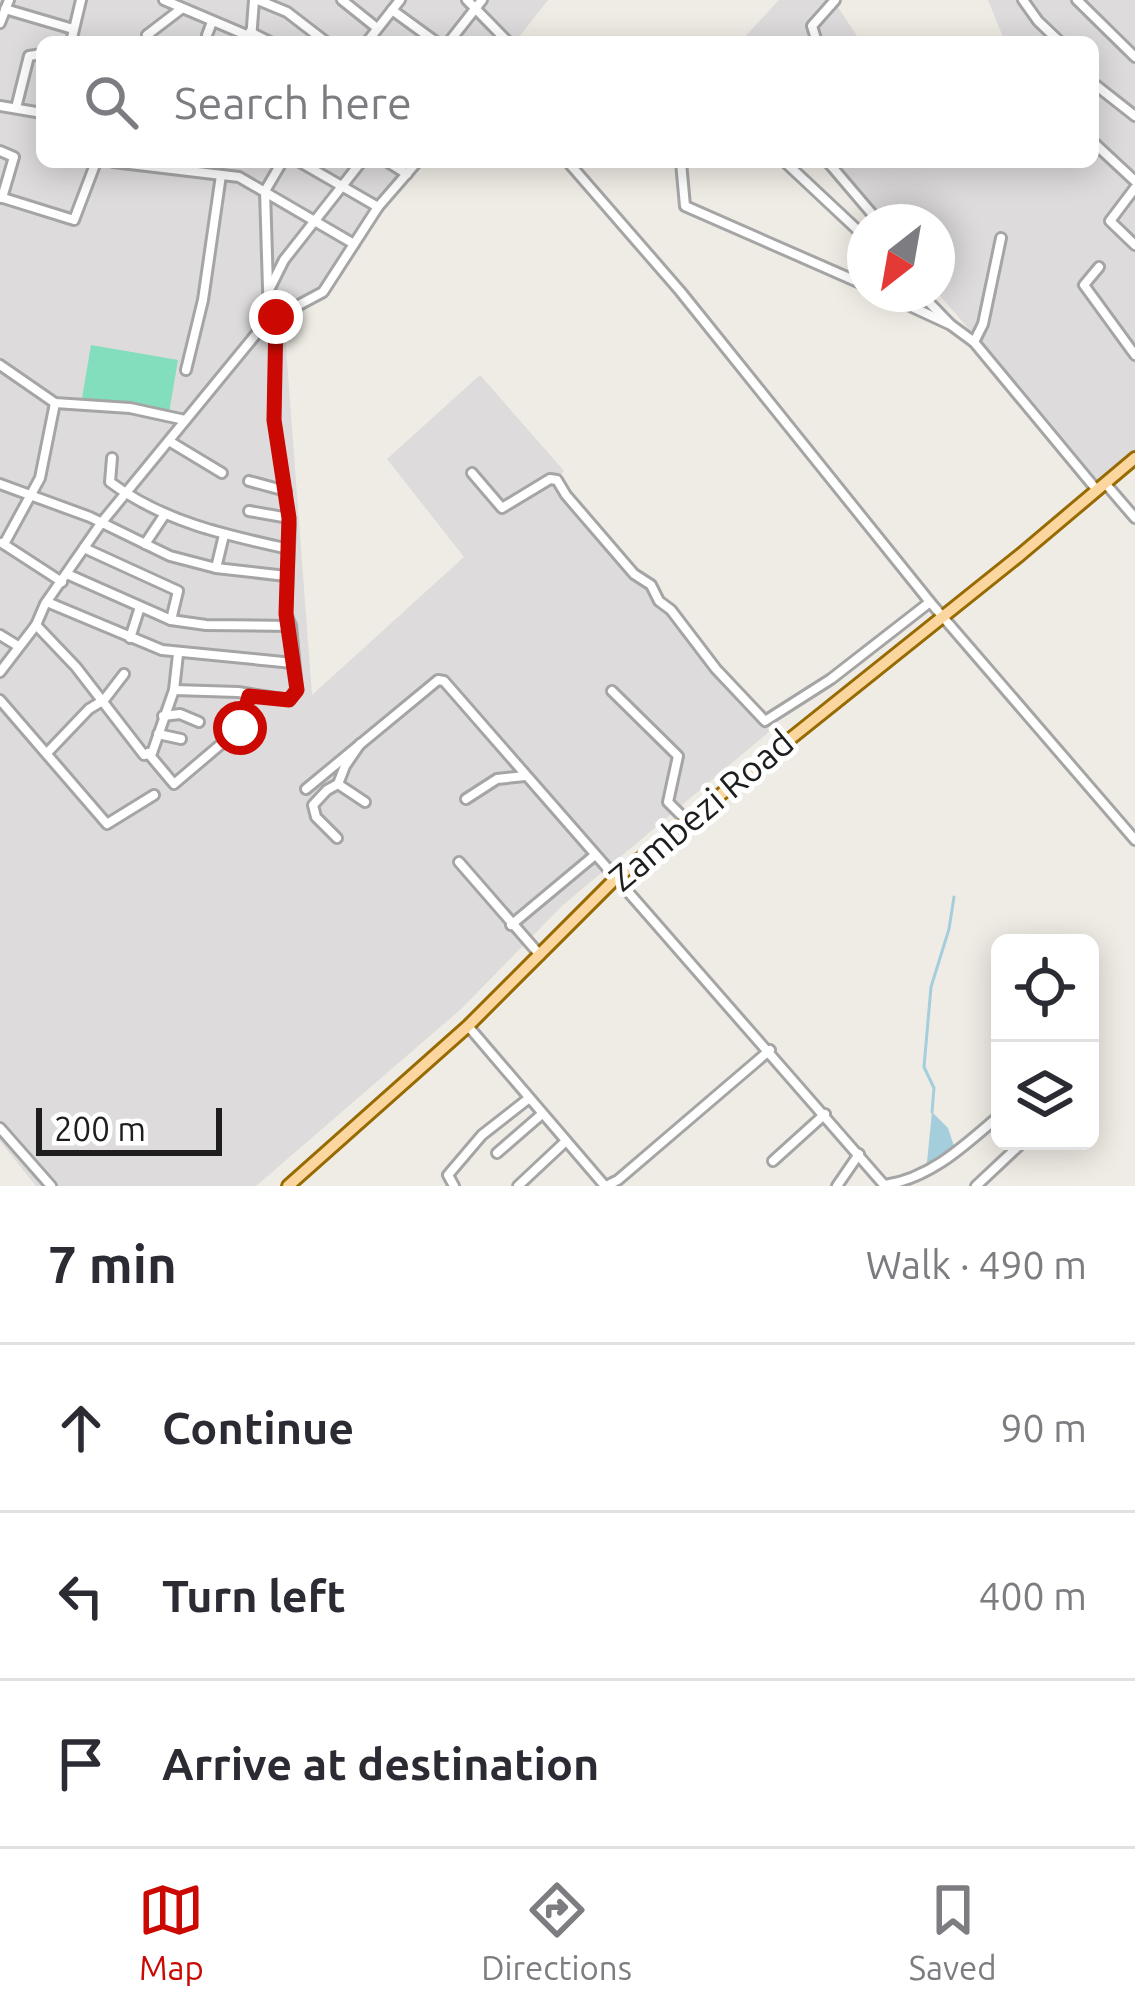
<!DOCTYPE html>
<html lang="en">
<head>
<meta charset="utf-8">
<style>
	:root { --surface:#fff; --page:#f2f2f3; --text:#2b2b33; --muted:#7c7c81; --line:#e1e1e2; --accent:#cb0802 }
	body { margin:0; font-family:Ubuntu,sans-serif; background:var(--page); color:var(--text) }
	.controls { position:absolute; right:36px; bottom:36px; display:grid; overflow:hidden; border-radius:18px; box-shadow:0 6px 30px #0003 }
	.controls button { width:108px; height:108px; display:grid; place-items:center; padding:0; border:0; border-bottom:3px solid var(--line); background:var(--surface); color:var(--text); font:60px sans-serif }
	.compass { position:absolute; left:847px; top:204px; width:108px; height:108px; border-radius:50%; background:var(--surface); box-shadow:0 6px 30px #0003; rotate:211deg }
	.scale { position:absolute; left:36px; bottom:30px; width:186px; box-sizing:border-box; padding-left:12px; border:6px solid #1e1e1e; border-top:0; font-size:33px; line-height:42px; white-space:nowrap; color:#1e1e1e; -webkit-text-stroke:9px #fff; paint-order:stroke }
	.stop { position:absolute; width:36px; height:36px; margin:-27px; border:9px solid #cb0802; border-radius:50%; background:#fff }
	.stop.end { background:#cb0802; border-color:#fff; box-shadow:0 3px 12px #0008 }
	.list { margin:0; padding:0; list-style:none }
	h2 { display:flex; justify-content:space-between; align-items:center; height:156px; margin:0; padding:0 48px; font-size:51px }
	h2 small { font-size:39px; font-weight:400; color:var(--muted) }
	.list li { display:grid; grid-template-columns:78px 1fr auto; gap:36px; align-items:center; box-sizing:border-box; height:168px; padding:0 48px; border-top:3px solid var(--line) }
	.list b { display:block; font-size:45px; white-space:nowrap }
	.list em { font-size:39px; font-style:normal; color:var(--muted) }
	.icon { flex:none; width:66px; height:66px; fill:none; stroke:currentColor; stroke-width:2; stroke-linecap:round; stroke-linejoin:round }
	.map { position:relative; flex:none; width:1135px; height:1186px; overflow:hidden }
	.search { position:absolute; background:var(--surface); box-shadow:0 6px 30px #0003; left:36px; right:36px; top:36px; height:132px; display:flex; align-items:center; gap:30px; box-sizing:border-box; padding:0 42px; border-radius:18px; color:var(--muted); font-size:45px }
	.sheet { height:660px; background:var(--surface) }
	nav { display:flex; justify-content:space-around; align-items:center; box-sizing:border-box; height:168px; border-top:3px solid var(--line); background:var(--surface); font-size:33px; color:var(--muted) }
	nav a { display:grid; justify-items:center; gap:6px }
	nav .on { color:var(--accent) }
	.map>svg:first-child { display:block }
</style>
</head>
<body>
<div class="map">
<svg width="1135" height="1186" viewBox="0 0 1135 1186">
	<rect width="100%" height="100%" fill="#efece5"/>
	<!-- residential -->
	<g fill="#dddbdb">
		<polygon points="0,0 548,0 515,42 42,42 42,162 422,162 285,335 312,695 464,557 387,459 480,375 564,471 553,482 770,731 562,906 461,1009 256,1186 36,1186 0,1141"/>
		<polygon points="779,0 833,0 861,42 740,42"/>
		<polygon points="988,0 1135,0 1135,455 1099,481 937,292 937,222 876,222 825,162 1093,162 1093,42 1005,42"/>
	</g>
	<!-- pitch -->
	<polygon fill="#83debe" points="91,345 178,360 169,413 82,398"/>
	<!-- water -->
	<polygon fill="#a5cedd" points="932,1112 948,1128 956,1152 926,1172"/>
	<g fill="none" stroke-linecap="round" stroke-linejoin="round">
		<!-- stream -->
		<polyline stroke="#a5cedd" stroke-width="3" points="932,1112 934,1088 924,1067 931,987 949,929 954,897"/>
		<defs>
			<g id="minor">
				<polyline points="164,0 251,37"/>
				<polyline points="258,0 287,12 326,42"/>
				<polyline points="342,0 377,28"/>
				<polyline points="467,0 508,42"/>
				<polyline points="1023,0 1038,21 1060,42"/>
				<polyline points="1077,0 1135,57"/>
				<polyline points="5,9 73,29"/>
				<polyline points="392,10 436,42"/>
				<polyline points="0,23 9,0"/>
				<polyline points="250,32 270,42"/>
				<polyline points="147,35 181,9"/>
				<polyline points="207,35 212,22"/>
				<polyline points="251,40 254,0"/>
				<polyline points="71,42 81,0"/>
				<polyline points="367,42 400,0"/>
				<polyline points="449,42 482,0"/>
				<polyline points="817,42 812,26 835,0"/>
				<polyline points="1093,83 1135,116"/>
				<polyline points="0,106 42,113"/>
				<polyline points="16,108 29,56 42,54"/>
				<polyline points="1093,142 1135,181"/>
				<polyline points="0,151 14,157 2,198"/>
				<polyline points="113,162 239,177 354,244"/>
				<polyline points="300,162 378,207"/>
				<polyline points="388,162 407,174"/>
				<polyline points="568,162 680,291 930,602 1135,840"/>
				<polyline points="681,162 685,206 865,285"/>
				<polyline points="785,162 865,237"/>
				<polyline points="828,162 879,222"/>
				<polyline points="1135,188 1110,221 1135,245"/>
				<polyline points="0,197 74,220 96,162"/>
				<polyline points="1099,267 1084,285 1135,355"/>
				<polyline points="270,288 284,260 361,162"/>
				<polyline points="884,294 951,325 974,342 1096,489"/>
				<polyline points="921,294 950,324"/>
				<polyline points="269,320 265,191 282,162"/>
				<polyline points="974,342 983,324 1001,238"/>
				<polyline points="0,365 55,403 130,408 185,420"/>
				<polyline points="186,370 203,300 221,175"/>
				<polyline points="169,441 222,473"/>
				<path d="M112 458 110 482C164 522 225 535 289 549"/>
				<polyline points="472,473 502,508 550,479 557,480 566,495 634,574 651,585 659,601 671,610 716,669 765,721 831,679 930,602"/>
				<polyline points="249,481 286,491"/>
				<polyline points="1105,483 1135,518"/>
				<polyline points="0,484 90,517 170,556 216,568 286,576"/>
				<polyline points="249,511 289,518"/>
				<polyline points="2,543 62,582"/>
				<polyline points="4,544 40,478 55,403"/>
				<polyline points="145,544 165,514"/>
				<polyline points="84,548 178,591 171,620"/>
				<polyline points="216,568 224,535"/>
				<polyline points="67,574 171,620 206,625 291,626"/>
				<polyline points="47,602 162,650 293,663"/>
				<polyline points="36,625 76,667 144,755 152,753 174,690 178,654"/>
				<polyline points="0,635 18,646"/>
				<polyline points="130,638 140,607"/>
				<polyline points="0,672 36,625 45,604 102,522 257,333 269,321 323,292 378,207 417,162"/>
				<polyline points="174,690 238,692 289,700 297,690 291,626 286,613 290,525 274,420 276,317"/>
				<polyline points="612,691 678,756 668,802 685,819"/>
				<polyline points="0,700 107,824 154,795"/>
				<polyline points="163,716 180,714 199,722"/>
				<polyline points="158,734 181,739"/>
				<polyline points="47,753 89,709 104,700 124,674"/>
				<polyline points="148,753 174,784 240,728 249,696"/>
				<polyline points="338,784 365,802"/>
				<polyline points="306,789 438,680 444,681 885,1186"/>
				<polyline points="466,799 497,779 525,776"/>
				<polyline points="337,838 316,817 313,805 327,790 338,784 345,766 360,744"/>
				<polyline points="459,862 540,955"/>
				<polyline points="511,925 595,855"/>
				<polyline points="468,1026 605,1186"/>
				<polyline points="0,1128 51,1186"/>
				<polyline points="497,1153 542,1114"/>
				<polyline points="773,1161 825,1114"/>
				<path d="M885 1185C931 1178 965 1145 1000 1115"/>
				<polyline points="454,1186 448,1175 482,1135 528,1099"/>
				<polyline points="518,1186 566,1141"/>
				<polyline points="606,1186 618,1180 770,1050"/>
				<polyline points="837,1186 859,1154"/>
				<polyline points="976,1186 1024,1141"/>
			</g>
			<polyline id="major" points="288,1186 468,1026 615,879 1020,555 1135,458"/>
		</defs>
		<!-- minor casing -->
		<use href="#minor" stroke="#a5a5a5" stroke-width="14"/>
		<!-- major casing -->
		<use href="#major" stroke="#976a02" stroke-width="16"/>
		<!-- minor -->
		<use href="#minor" stroke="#fff" stroke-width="8"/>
		<!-- major -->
		<use href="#major" stroke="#fbd69e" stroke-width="10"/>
	</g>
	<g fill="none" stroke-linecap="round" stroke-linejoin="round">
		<!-- route -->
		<polyline stroke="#cb0802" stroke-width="15" points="240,728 249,696 289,700 297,690 286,614 289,518 274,420 276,317"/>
	</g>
	<g text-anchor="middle" stroke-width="10" stroke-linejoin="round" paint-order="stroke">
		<!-- street labels -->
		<g font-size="36" fill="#1e1e1e" stroke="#fff">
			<text transform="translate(701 810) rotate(-40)" y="13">Zambezi Road</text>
		</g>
	</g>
</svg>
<div class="controls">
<button><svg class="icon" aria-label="locate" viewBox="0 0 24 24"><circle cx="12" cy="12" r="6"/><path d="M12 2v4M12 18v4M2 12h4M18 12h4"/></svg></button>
<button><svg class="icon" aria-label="layers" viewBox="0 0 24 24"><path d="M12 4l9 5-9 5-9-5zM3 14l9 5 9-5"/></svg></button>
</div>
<svg class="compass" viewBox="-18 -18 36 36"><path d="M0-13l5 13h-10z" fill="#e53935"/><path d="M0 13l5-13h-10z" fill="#7c7c81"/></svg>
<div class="scale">200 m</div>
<div class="stop" style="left:240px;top:728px"></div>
<div class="stop end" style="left:276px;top:317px"></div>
<div class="search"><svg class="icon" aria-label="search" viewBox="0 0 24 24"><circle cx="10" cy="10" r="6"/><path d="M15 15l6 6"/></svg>Search here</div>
</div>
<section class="sheet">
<h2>7 min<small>Walk · 490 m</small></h2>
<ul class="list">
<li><svg class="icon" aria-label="ahead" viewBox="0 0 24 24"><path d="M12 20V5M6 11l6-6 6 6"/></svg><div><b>Continue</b></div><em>90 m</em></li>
<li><svg class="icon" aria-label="left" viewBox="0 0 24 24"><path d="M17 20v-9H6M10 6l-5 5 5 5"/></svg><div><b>Turn left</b></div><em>400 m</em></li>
<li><svg class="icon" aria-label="arrive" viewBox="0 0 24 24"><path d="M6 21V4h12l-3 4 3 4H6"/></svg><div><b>Arrive at destination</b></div></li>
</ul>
</section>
<nav>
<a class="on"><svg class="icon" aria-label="map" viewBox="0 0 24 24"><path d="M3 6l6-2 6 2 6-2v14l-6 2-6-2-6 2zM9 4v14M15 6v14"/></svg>Map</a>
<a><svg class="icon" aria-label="directions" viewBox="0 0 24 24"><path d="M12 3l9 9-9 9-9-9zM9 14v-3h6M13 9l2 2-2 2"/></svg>Directions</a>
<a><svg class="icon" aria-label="saved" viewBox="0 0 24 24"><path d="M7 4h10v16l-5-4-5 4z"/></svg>Saved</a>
</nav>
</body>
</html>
